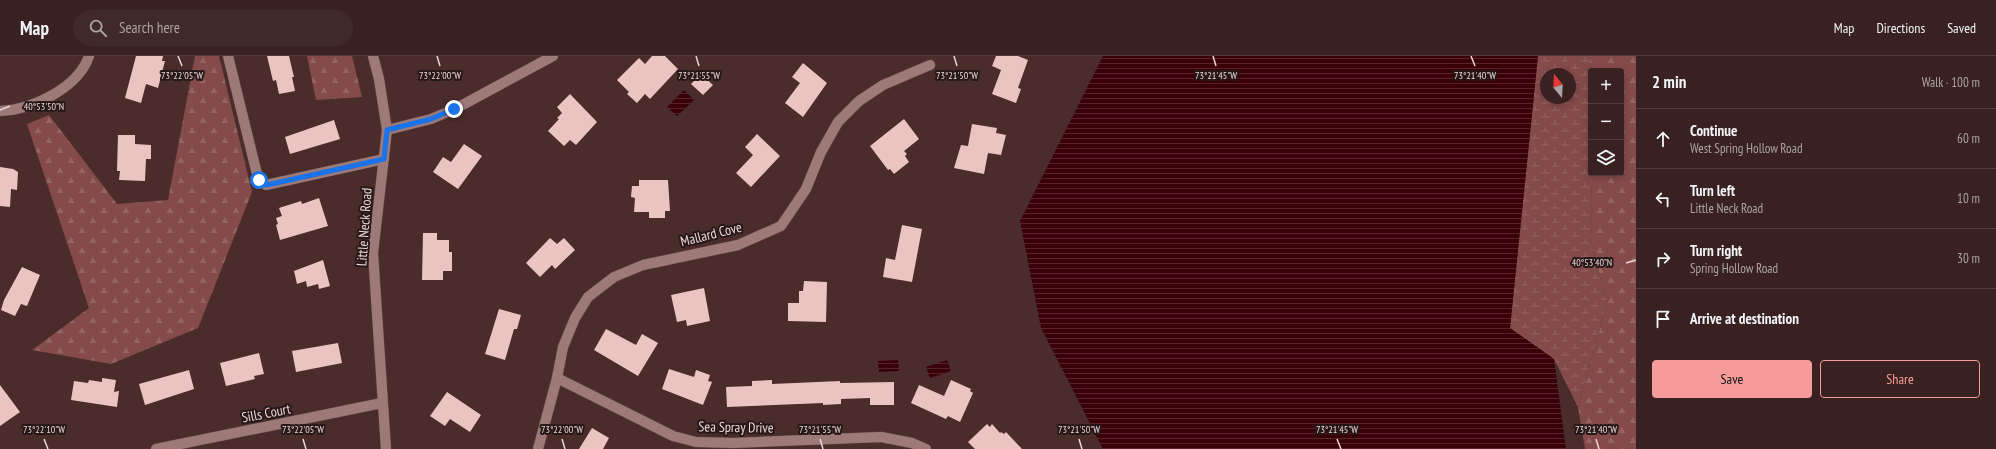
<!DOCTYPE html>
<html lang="en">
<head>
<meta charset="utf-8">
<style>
	:root { --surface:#382120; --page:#3f2929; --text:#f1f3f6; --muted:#aba3a5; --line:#523e3e; --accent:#f59b99 }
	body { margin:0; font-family:"PT Sans Narrow",sans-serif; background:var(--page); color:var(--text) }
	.controls { position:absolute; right:12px; top:12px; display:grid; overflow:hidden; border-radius:4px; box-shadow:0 2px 6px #0003 }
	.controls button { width:36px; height:36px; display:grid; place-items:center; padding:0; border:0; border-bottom:1px solid var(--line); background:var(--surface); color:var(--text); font:20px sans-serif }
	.compass { position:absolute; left:1540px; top:12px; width:36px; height:36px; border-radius:50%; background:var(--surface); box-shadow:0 2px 6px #0003; rotate:342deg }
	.stop { position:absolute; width:12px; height:12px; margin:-9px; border:3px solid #1a73e8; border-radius:50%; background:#fff }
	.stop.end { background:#1a73e8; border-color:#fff; box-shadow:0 1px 4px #0008 }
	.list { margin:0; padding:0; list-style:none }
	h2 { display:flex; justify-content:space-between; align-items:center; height:52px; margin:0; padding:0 16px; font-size:17px }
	h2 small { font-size:13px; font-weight:400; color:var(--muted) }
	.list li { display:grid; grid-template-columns:26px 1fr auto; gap:12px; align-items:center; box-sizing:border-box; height:60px; padding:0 16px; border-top:1px solid var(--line) }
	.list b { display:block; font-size:15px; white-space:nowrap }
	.list p { margin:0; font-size:13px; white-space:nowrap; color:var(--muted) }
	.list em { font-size:13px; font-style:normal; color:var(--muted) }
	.actions { display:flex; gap:8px; padding:12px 16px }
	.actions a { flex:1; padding:9px 0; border:1px solid var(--accent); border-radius:4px; text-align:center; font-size:14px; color:var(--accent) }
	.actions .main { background:var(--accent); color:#111 }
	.icon { flex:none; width:22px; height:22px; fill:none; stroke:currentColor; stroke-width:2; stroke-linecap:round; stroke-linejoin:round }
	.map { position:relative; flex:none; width:1636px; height:393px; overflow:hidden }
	header { display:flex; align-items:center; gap:24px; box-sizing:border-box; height:56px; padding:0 20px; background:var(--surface); border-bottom:1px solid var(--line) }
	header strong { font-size:19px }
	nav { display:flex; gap:22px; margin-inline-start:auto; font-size:14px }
	.search { width:280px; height:36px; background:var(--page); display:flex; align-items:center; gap:10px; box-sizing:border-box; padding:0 14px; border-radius:22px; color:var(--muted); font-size:15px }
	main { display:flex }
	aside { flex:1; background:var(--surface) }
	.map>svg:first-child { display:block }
</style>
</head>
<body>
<header>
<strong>Map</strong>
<div class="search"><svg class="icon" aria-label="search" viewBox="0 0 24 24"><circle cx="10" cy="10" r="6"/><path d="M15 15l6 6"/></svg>Search here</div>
<nav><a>Map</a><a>Directions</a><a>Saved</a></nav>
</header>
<main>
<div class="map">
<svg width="1636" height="393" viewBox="0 0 1636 393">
	<defs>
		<pattern id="forest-firs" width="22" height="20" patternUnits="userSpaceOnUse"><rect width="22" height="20" fill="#854a4a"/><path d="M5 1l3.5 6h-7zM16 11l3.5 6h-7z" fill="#966363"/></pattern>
		<pattern id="wetland-marsh" width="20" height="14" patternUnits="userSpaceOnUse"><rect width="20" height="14" fill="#854a4a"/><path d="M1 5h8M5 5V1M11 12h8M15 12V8" fill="none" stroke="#966363"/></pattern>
		<pattern id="water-rules" width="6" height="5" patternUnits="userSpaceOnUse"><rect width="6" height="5" fill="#3a0007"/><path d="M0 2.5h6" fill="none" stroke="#57242a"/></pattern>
	</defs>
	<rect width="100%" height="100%" fill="#4a2c2b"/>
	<!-- forest -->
	<g fill="url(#forest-firs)">
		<polygon points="195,0 219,0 252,136 198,272 111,308 32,294 89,252 27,68 49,59 117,148 168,144"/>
		<polygon points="307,0 352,0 362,41 316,44"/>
		<polygon points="1590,0 1636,0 1636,393 1585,393 1578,351 1607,247 1592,189 1591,117 1621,117 1621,15 1591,15 1591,113"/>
	</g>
	<!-- wetland -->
	<path fill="url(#wetland-marsh)" fill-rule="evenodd" d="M1538 0H1590L1592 189 1607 247 1578 351 1554 303 1510 272ZM1546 18H1570V42H1546Z"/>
	<!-- water -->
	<g fill="url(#water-rules)">
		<polygon points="1103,0 1538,0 1510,272 1554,303 1566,393 1103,393 1041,272 1020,165"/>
		<polygon points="684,34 694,44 677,60 667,51"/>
		<polygon points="898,304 899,315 879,316 878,305"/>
		<polygon points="947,304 951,315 930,322 926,311"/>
	</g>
	<!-- building -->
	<g fill="#ebc4c2">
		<polygon points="136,0 163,0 162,5 165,5 158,32 146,28 141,47 125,42"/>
		<polygon points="267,0 289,0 294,21 292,21 295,35 279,38 276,24 273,25"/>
		<polygon points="652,0 665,0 678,13 650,43 645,38 637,47 627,38 629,36 617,24 639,2 645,8"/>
		<polygon points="996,0 1018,0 1028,4 1018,32 1021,33 1016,47 992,38 1001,14 992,10"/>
		<polygon points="803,7 827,27 803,61 785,47 800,27 792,21"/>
		<polygon points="701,18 713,29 703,39 691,28"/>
		<polygon points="570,38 597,66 576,89 570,84 564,90 548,75 559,63 557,62 562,57 557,51"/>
		<polygon points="904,63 919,83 904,95 907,98 905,100 909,106 894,118 890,113 888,114 870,90"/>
		<polygon points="334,64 340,83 290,98 285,81"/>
		<polygon points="972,68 997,72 996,77 1006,79 1001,99 988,97 984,118 954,112 961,89 968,90"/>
		<polygon points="757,78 780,100 751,131 736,117 753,99 745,91"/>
		<polygon points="118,79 135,79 135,88 151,89 151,103 146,103 145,125 119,124 120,115 117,115"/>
		<polygon points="464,88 482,100 458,133 433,116 443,101 451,106"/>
		<polygon points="0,111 13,113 18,116 17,134 11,133 10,151 0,150"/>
		<polygon points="639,124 668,124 670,155 665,155 665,162 649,162 649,156 634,156 635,142 631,141 632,130 639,130"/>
		<polygon points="319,142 328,170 280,184 276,169 278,168 276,162 282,160 279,152 301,145 302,148"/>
		<polygon points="902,169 922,173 912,226 883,221 886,202 895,204"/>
		<polygon points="423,177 437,177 437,184 449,184 449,196 452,196 452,215 443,215 443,224 422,224"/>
		<polygon points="550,182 557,188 564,182 575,194 555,213 552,209 540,221 526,207"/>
		<polygon points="323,204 330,230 319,233 318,228 307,231 306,225 297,228 294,215"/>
		<polygon points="22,211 40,219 27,250 21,248 15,260 1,254 4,244"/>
		<polygon points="804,225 827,226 826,266 788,265 788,247 799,247 799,235 803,235"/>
		<polygon points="704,232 710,265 687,270 686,264 677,266 671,239"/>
		<polygon points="499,253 521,259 517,273 514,273 505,304 485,298"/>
		<polygon points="606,273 636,289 642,278 658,287 638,320 594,294"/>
		<polygon points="338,287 342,307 296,316 292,295"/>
		<polygon points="259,297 264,318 254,320 255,323 226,330 220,307"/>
		<polygon points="669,313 694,321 696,314 710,319 708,325 712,326 703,349 662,333"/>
		<polygon points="189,314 194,333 145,349 139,328"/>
		<polygon points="102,322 116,324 114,336 119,335 117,351 71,344 74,325 88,327 89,324 102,326"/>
		<polygon points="772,324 772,328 840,325 840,327 894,326 894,349 870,349 870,342 841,343 841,348 823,349 823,347 727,351 726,331 752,330 752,325"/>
		<polygon points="951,324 971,333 970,335 973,337 960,366 948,360 946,363 911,347 919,329 944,340"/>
		<polygon points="0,329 20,356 0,370"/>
		<polygon points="447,336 481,359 470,376 450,363 445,370 430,360"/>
		<polygon points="987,368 990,371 992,368 1000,377 1001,376 1004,378 1006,376 1022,393 975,393 968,386"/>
		<polygon points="592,372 609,382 603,393 579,393"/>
	</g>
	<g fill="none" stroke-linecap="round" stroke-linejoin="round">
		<defs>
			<g id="minor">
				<polyline points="228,0 256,114 259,124 266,129 384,103"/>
				<path d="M0 55C32 54 78 32 89 0"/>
				<polyline points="387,74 431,63 455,53 553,0"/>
				<polyline points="557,322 673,380 696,386 733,387 881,381 912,387 926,393"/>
				<polyline points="156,393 382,347"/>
				<polyline points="538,393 557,322 563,291 575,262 588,241 614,221 643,209 738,189 781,170 806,133 821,96 838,66 859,45 883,29 930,9"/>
			</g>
			<polyline id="tertiary" points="373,0 379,23 387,74 373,197 386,393"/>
		</defs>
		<!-- minor casing -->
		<use href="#minor" stroke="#644a4a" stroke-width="11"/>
		<!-- tertiary casing -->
		<use href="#tertiary" stroke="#644a4a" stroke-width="11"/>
		<!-- minor -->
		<use href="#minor" stroke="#9d7978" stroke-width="10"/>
		<!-- tertiary -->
		<use href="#tertiary" stroke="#9d7978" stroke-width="10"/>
	</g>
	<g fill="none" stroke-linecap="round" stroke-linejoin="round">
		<!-- route -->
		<polyline stroke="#1a73e8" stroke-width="5" points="259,124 266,129 276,127 384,103 387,74 431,63 454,53"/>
	</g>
	<!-- ticks -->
	<path fill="none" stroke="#ecd7d6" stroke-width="1.5" d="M178 0 182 10M437 0 440 10M696 0 699 10M954 0 957 10M1213 0 1216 10M1471 0 1475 10M0 54 10 50M1626 207 1636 204M44 383 48 393M303 383 306 393M562 383 565 393M820 383 823 393M1079 383 1082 393M1337 383 1341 393M1596 383 1599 393"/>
	<g text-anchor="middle" stroke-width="4" stroke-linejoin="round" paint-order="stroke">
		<!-- street labels -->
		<g font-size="14" fill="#ecd7d6" stroke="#261818">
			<text transform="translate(364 171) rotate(-86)" y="5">Little Neck Road</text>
			<text transform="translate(711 178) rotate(-14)" y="5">Mallard Cove</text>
			<text transform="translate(266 357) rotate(-11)" y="5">Sills Court</text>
			<text transform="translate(736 371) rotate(1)" y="5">Sea Spray Drive</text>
		</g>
	</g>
	<g font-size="10" text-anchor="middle" fill="#ecd7d6" stroke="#261818" stroke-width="4" stroke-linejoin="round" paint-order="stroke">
		<text x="182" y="23">73°22'05"W</text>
		<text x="440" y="23">73°22'00"W</text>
		<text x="699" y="23">73°21'55"W</text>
		<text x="957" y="23">73°21'50"W</text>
		<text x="1216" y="23">73°21'45"W</text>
		<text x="1475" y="23">73°21'40"W</text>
		<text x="44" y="54">40°53'50"N</text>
		<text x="1592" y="210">40°53'40"N</text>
		<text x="44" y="377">73°22'10"W</text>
		<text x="303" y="377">73°22'05"W</text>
		<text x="562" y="377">73°22'00"W</text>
		<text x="820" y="377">73°21'55"W</text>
		<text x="1079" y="377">73°21'50"W</text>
		<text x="1337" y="377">73°21'45"W</text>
		<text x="1596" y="377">73°21'40"W</text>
	</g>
</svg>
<div class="controls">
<button>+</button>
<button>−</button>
<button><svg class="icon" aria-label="layers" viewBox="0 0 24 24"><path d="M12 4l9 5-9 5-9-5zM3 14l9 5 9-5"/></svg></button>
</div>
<svg class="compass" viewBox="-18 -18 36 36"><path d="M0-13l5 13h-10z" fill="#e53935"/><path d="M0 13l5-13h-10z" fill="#aba3a5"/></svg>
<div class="stop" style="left:259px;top:124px"></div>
<div class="stop end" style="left:454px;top:53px"></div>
</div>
<aside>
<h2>2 min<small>Walk · 100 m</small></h2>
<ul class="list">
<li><svg class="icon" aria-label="ahead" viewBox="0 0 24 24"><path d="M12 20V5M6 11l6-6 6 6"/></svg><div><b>Continue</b><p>West Spring Hollow Road</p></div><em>60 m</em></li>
<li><svg class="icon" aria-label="left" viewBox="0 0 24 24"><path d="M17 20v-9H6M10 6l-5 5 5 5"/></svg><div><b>Turn left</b><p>Little Neck Road</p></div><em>10 m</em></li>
<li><svg class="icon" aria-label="right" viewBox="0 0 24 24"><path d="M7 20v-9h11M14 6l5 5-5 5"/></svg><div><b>Turn right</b><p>Spring Hollow Road</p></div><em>30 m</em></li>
<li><svg class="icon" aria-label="arrive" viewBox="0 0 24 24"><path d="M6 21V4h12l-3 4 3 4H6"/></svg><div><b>Arrive at destination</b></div></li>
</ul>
<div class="actions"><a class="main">Save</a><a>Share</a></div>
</aside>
</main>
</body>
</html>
